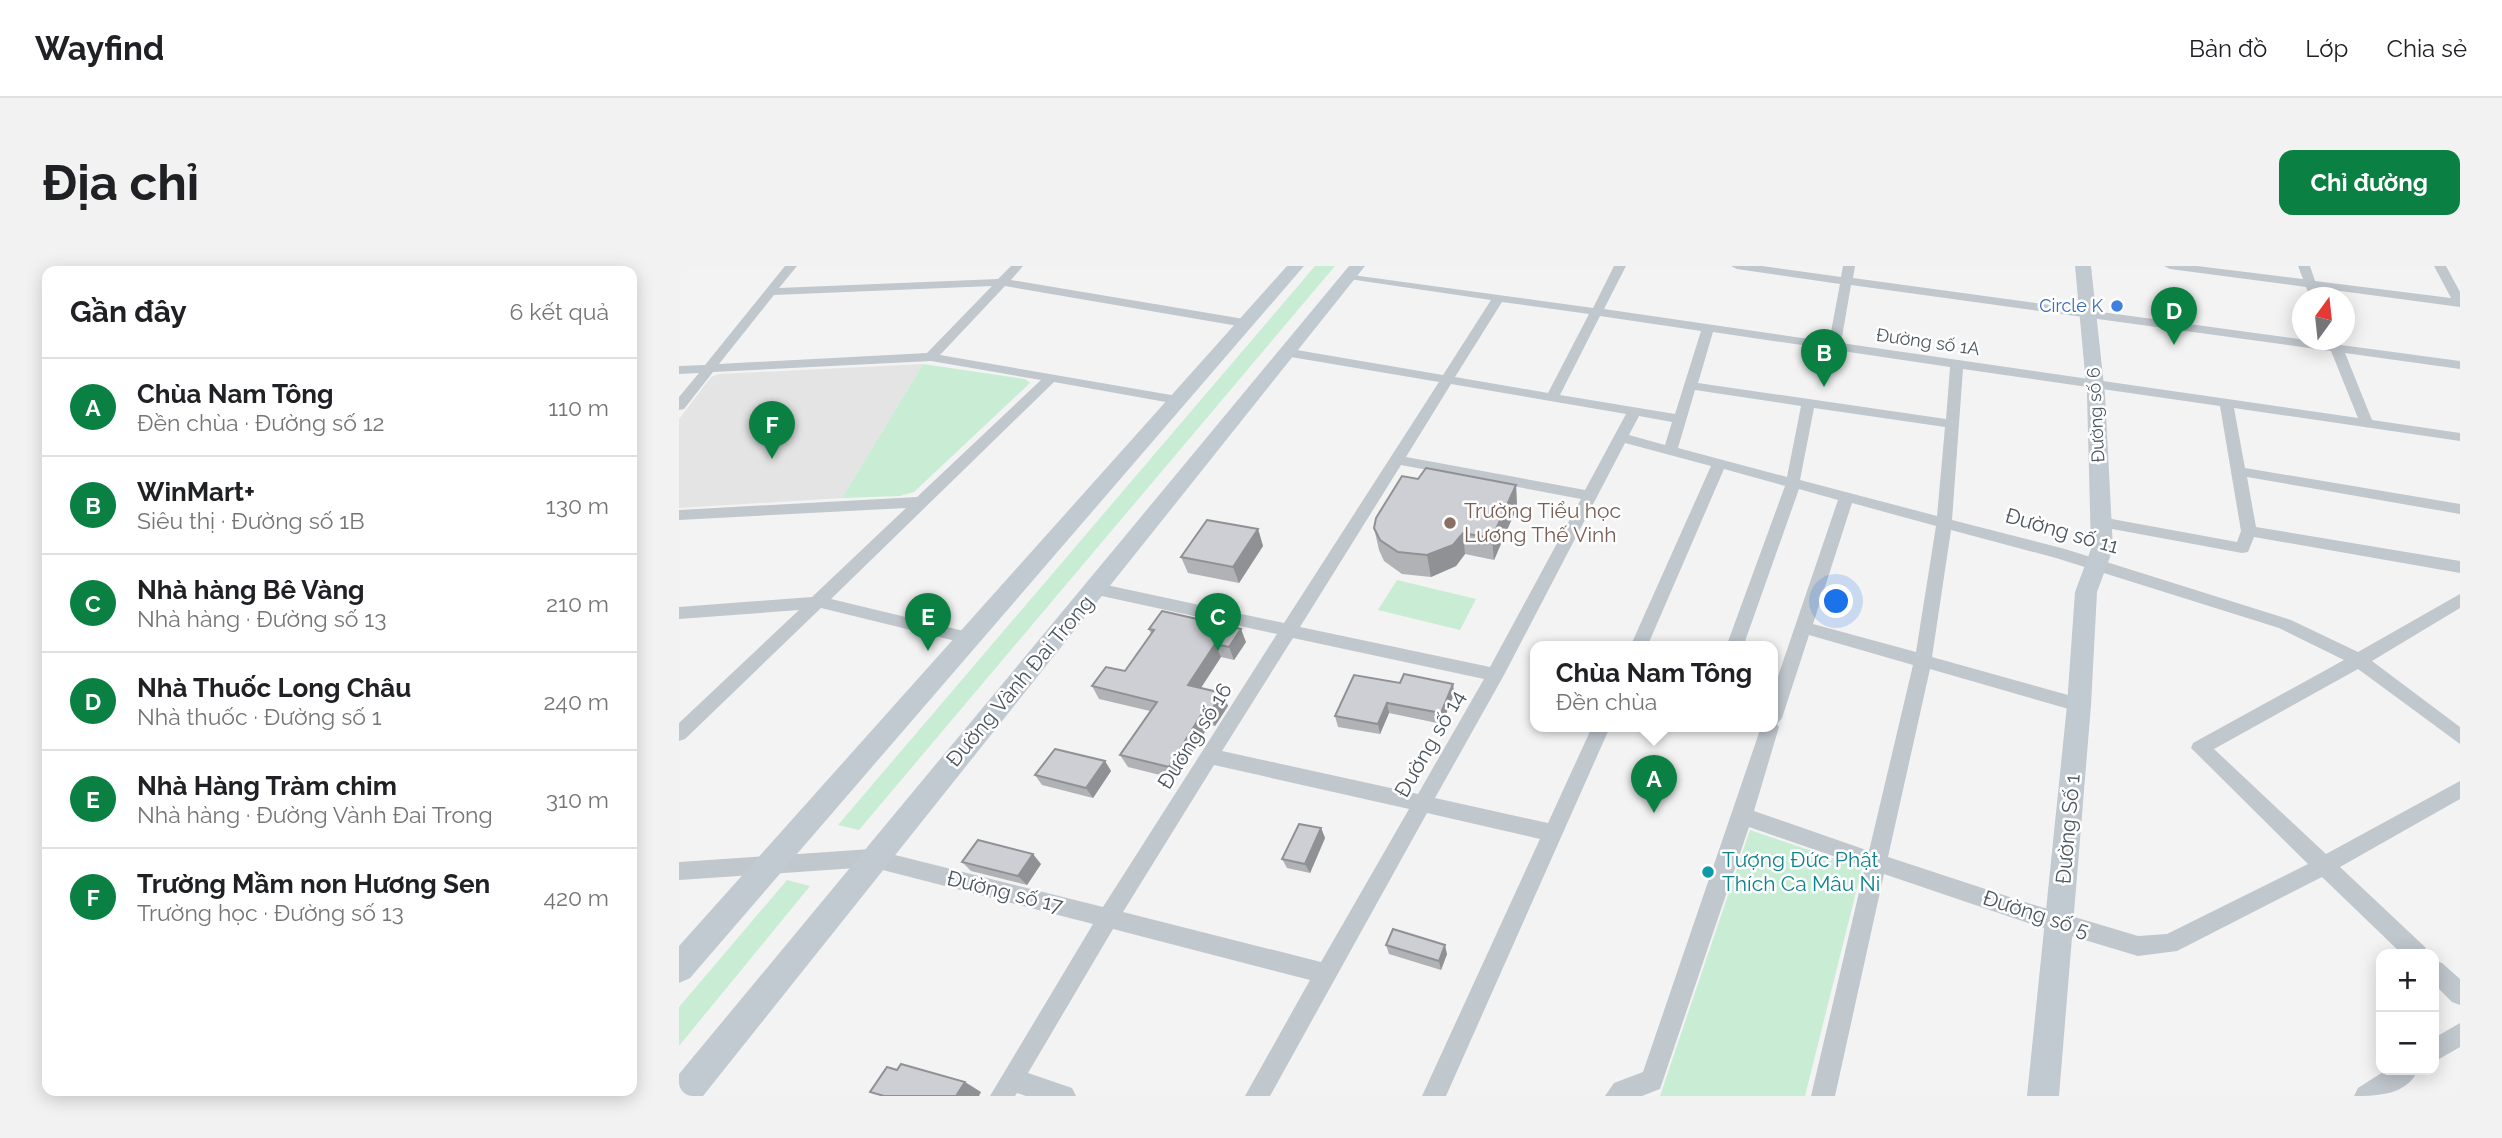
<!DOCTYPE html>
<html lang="vi">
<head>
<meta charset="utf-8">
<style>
	:root { --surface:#fff; --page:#f2f2f2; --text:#202124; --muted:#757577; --line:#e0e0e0; --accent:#0b8043 }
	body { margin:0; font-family:Raleway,sans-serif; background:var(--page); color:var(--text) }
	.controls { position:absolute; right:21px; bottom:21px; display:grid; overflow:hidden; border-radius:14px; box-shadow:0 4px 18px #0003 }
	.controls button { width:63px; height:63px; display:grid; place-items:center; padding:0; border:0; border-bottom:2px solid var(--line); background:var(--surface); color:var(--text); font:35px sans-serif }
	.compass { position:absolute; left:1613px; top:21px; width:63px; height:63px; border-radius:50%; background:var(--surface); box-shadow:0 4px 18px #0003; rotate:15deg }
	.you { position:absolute; left:1158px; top:336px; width:24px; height:24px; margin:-18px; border:5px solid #fff; border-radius:50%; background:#1a73e8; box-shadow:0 0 0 10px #1a73e833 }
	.badge { display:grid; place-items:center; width:46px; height:46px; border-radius:50%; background:var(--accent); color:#fff; font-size:23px; font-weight:700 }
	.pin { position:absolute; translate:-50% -58px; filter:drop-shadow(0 2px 4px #0008) }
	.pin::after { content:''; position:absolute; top:37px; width:24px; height:21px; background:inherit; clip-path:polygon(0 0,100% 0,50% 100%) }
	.popup { position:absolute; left:851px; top:375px; width:248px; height:91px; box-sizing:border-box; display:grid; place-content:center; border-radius:14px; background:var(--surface); filter:drop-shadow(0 2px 5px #0005); font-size:23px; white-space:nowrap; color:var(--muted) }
	.popup b { font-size:26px; color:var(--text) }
	.popup::after { content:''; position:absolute; left:50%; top:100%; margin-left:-14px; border:14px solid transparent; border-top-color:var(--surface) }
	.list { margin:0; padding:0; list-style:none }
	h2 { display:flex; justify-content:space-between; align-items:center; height:91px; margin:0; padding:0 28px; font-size:30px }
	h2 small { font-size:23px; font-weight:400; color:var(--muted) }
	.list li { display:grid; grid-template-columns:46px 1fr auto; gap:21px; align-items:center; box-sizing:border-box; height:98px; padding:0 28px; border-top:2px solid var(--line) }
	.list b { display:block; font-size:26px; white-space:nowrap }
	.list p { margin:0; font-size:23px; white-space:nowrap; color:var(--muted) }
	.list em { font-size:23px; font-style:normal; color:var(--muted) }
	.map { position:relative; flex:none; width:1781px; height:830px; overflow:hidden; border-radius:14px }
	header { display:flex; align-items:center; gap:42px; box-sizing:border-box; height:98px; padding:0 35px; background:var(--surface); border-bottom:2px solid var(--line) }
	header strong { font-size:33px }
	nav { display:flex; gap:38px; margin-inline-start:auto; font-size:24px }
	.intro { display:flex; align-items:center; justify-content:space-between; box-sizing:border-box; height:168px; padding:0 42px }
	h1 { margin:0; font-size:49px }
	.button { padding:18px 32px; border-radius:14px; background:var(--accent); color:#fff; font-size:24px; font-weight:700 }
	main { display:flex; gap:42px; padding:0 42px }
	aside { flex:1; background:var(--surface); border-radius:14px; box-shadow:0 4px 18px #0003 }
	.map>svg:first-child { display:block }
</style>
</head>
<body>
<header>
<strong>Wayfind</strong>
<nav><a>Bản đồ</a><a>Lớp</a><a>Chia sẻ</a></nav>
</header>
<div class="intro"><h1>Địa chỉ</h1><a class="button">Chỉ đường</a></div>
<main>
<aside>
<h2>Gần đây<small>6 kết quả</small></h2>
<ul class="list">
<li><span class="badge">A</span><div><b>Chùa Nam Tông</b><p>Đền chùa · Đường số 12</p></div><em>110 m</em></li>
<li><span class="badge">B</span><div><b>WinMart+</b><p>Siêu thị · Đường số 1B</p></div><em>130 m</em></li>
<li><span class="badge">C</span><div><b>Nhà hàng Bê Vàng</b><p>Nhà hàng · Đường số 13</p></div><em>210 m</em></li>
<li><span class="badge">D</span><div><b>Nhà Thuốc Long Châu</b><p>Nhà thuốc · Đường số 1</p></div><em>240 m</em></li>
<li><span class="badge">E</span><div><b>Nhà Hàng Tràm chim</b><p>Nhà hàng · Đường Vành Đai Trong</p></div><em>310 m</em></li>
<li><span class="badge">F</span><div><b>Trường Mầm non Hương Sen</b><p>Trường học · Đường số 13</p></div><em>420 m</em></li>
</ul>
</aside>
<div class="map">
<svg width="1781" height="830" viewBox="0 0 1781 830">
	<rect width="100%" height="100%" fill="#f4f3f3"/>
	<!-- education -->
	<polygon fill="#e5e4e4" points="244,98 163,232 0,242 0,153 32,111 40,108"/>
	<!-- green -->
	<g fill="#c8ecd4">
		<polygon points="636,0 656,0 180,564 159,559"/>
		<polygon points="244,98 346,113 351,117 235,226 221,230 163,232"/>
		<polygon points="718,314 797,333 781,364 699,344"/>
		<polygon points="1071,564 1183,602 1126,830 981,830"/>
		<polygon points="108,614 131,620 0,780 0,741"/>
	</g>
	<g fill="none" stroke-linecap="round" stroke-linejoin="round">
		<!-- street -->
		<g fill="#c0c7cd" fill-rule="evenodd">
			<path d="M106 0H118L100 22 319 13 332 0H344L332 14 565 53 571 57 565 61 326 20 261 89 498 130 505 134 498 138 375 116 152 333 289 366 295 368 297 372 295 376 289 378 142 342 6 473 0 475V457L120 344 0 353V341L133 331 227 242 0 254V244L238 231 362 114 252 95 34 106 5 143 0 144V131L20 107 0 108V100L26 99ZM313 20 248 87 40 98 95 29Z"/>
			<path d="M935 0H947L925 43 1150 76 1161 18 1058 3 1052 0H1083L1162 11 1164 0H1176L1174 12 1649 77 1648 74H1660L1662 79 1781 95V103L1666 87 1693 154 1781 167V175L1555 142 1566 202 1781 238V248L1568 211 1577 261 1781 295V307L1575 271 1569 286 1563 287 1417 260 1414 256 1417 252 1422 251 1558 276 1562 265 1541 140 1284 103 1273 254 1386 283 1612 354 1679 386 1781 328V342L1693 395 1781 461V478L1679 403 1535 483 1647 588 1781 515V533L1661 601 1746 681 1749 688H1723L1643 611 1498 685 1459 690 1352 658 1205 608 1156 830H1132L1186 601 1070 561 981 823 963 830H926L935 817 964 806 1082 461H1094V425L1159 234 1120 223 1064 381H1047L1106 220 1045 203 968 381H951L1032 200 946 177 825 409 756 532 869 557 913 461H931L767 830H743L861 573 748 547 591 830H566L631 714 434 663 349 807 393 822 397 830H347L338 827 336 830H311L414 658 192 601 0 614V596L192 583 424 641 598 368 418 329 412 327 410 323 412 319 418 317 605 357 760 116 606 90 600 86 606 82 764 109 812 34 670 13 666 12V8L914 42ZM1172 19 1652 85 1679 152 1162 77ZM823 36 910 48 869 127 776 111ZM921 50 1022 65 996 148 881 129ZM1034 66 1271 101 1267 153 1019 117ZM772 118 947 148 906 224 727 191ZM1016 124 1122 140 1108 211 999 182ZM1135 142 1266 161 1258 250 1121 214ZM960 150 993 156 986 179 950 169ZM722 199 902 233 811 401 621 361ZM1173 237 1257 260 1237 386 1134 358ZM1272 264 1377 292 1600 362 1665 394 1514 477 1512 482 1629 598 1488 668 1459 670 1352 638 1209 591 1251 403 1400 446 1406 444 1409 439 1406 434 1400 432 1253 391ZM1130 369 1234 399 1190 585 1075 545 1100 461 1098 458 1103 452ZM614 372 805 413 739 528 543 485ZM535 499 730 543 642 696 444 646Z"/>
			<polygon points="1485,0 1518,0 1624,13 1619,0 1631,0 1636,15 1772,32 1755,0 1767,0 1781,26 1781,41 1639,22 1643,32 1631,32 1627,21 1491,3"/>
			<polygon points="1755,694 1763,697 1781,713 1781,739 1773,736 1755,718"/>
			<polygon points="1781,757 1781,781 1755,796 1755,772"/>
			<path d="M1707 804H1739C1728 829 1699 830 1675 830L1679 822Z"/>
		</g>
		<!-- secondary -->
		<g fill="#c1c9d1" fill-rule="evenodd">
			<polygon points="608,0 625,0 11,712 0,717 0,680"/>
			<polygon points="670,0 686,0 24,830 0,830 0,808"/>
			<polygon points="1396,0 1412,0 1426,129 1434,283 1418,326 1412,439 1380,830 1348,830 1388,439 1396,326 1412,283 1408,129"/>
		</g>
	</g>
	<!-- wall -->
	<g fill="#b0b2b6">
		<polygon points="739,213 837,219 838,241 815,294 786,288 777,300 752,311 723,308 705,295 700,284 695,262"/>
		<polygon points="579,263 584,280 560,317 509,307 502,291"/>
		<polygon points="470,363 567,376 555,394 542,391 522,422 543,427 549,440 536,460 530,459 497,513 449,501 441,489 471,445 420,433 413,420 446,405 472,368"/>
		<polygon points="721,417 774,418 775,428 763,458 710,447 701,468 659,461 656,450"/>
		<polygon points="426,495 432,505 414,532 363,519 356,509"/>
		<polygon points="642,562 646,572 631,607 608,602 603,593"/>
		<polygon points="283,596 362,598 348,619 292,605"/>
		<polygon points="707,679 768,688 762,704 710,688"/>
	</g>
	<!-- shaded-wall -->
	<g fill="#909194">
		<polygon points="837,219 838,241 815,294 813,272"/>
		<polygon points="579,263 584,280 560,317 554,301"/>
		<polygon points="784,267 786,288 777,300 752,311 748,289"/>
		<polygon points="562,363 567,376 555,394 550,381"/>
		<polygon points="536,378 542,391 515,432 509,419"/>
		<polygon points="774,418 775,428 763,458 762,447"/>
		<polygon points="543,427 549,440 536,460 530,448"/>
		<polygon points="708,437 710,447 701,468 699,458"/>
		<polygon points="524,446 530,459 497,513 490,501"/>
		<polygon points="426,495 432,505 414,532 407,522"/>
		<polygon points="642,562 646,572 631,607 626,598"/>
		<polygon points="354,588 362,598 348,619 339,610"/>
		<polygon points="766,679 768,688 762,704 760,695"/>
		<polygon points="286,816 302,826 300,830 277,830"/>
	</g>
	<!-- building -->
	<g fill="#cdcfd4" stroke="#909194" stroke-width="2">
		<polygon points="747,202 837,219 813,272 784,267 774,279 748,289 719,286 701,274 695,262 697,252 723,210 739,213"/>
		<polygon points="528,254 579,263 554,301 502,291"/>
		<polygon points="483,345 562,363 550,381 536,378 509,419 543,427 530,448 524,446 490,501 441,489 478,436 413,420 427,401 446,405 475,364 470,363"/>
		<polygon points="725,408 774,418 762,447 708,437 699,458 656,450 675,409 721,417"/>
		<polygon points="376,483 426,495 407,522 356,509"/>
		<polygon points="620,558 642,562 626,598 603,593"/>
		<polygon points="299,574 354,588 339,610 283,596"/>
		<polygon points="714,663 766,679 760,695 707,679"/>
		<polygon points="222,798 286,816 277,830 205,830 191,826 208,801 218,804"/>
	</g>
	<!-- markers -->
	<circle fill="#3f7fe0" stroke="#fff" stroke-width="2.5" cx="1438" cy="40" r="7"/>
	<circle fill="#8d6e63" stroke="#fff" stroke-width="2.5" cx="771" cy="257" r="7"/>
	<circle fill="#0f9aa8" stroke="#fff" stroke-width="2.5" cx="1029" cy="606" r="7"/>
	<g text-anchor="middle" stroke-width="5" stroke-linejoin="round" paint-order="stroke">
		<!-- far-shop labels -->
		<g font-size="18" fill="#366cbe" stroke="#fff" text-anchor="end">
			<text x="1424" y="46">Circle K</text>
		</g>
		<!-- far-street labels -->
		<g font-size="18" fill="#4c565e" stroke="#fff">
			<text transform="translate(1249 76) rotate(8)" y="6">Đường số 1A</text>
			<text transform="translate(1417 149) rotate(-93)" y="6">Đường số 6</text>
		</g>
		<!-- education labels -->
		<g font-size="21" fill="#785e54" stroke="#fff" text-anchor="start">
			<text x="785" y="252">Trường Tiểu học<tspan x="785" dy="24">Lương Thế Vinh</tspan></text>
		</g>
		<!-- street labels -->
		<g font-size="21" fill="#4c565e" stroke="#fff">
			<text transform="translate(1383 265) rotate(16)" y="7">Đường số 11</text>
			<text transform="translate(341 415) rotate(-50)" y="7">Đường Vành Đai Trong</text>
			<text transform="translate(516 470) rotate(-58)" y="7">Đường số 16</text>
			<text transform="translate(751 478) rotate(-60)" y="7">Đường số 14</text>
			<text transform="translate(1389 563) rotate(-85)" y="7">Đường Số 1</text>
			<text transform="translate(326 626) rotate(14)" y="7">Đường số 17</text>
			<text transform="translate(1357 648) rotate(18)" y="7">Đường số 5</text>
		</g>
		<!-- culture labels -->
		<g font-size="21" fill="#0d838f" stroke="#fff" text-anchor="start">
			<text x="1043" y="601">Tượng Đức Phật<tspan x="1043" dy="24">Thích Ca Mâu Ni</tspan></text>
		</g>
	</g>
</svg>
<div class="controls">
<button>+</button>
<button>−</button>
</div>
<svg class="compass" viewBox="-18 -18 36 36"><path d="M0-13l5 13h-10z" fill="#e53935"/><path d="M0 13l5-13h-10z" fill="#757577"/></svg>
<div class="you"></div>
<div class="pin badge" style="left:975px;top:547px">A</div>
<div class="popup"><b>Chùa Nam Tông</b>Đền chùa</div>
<div class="pin badge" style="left:1145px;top:121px">B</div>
<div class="pin badge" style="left:539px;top:385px">C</div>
<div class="pin badge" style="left:1495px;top:79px">D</div>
<div class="pin badge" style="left:249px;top:385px">E</div>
<div class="pin badge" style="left:93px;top:193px">F</div>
</div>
</main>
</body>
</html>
